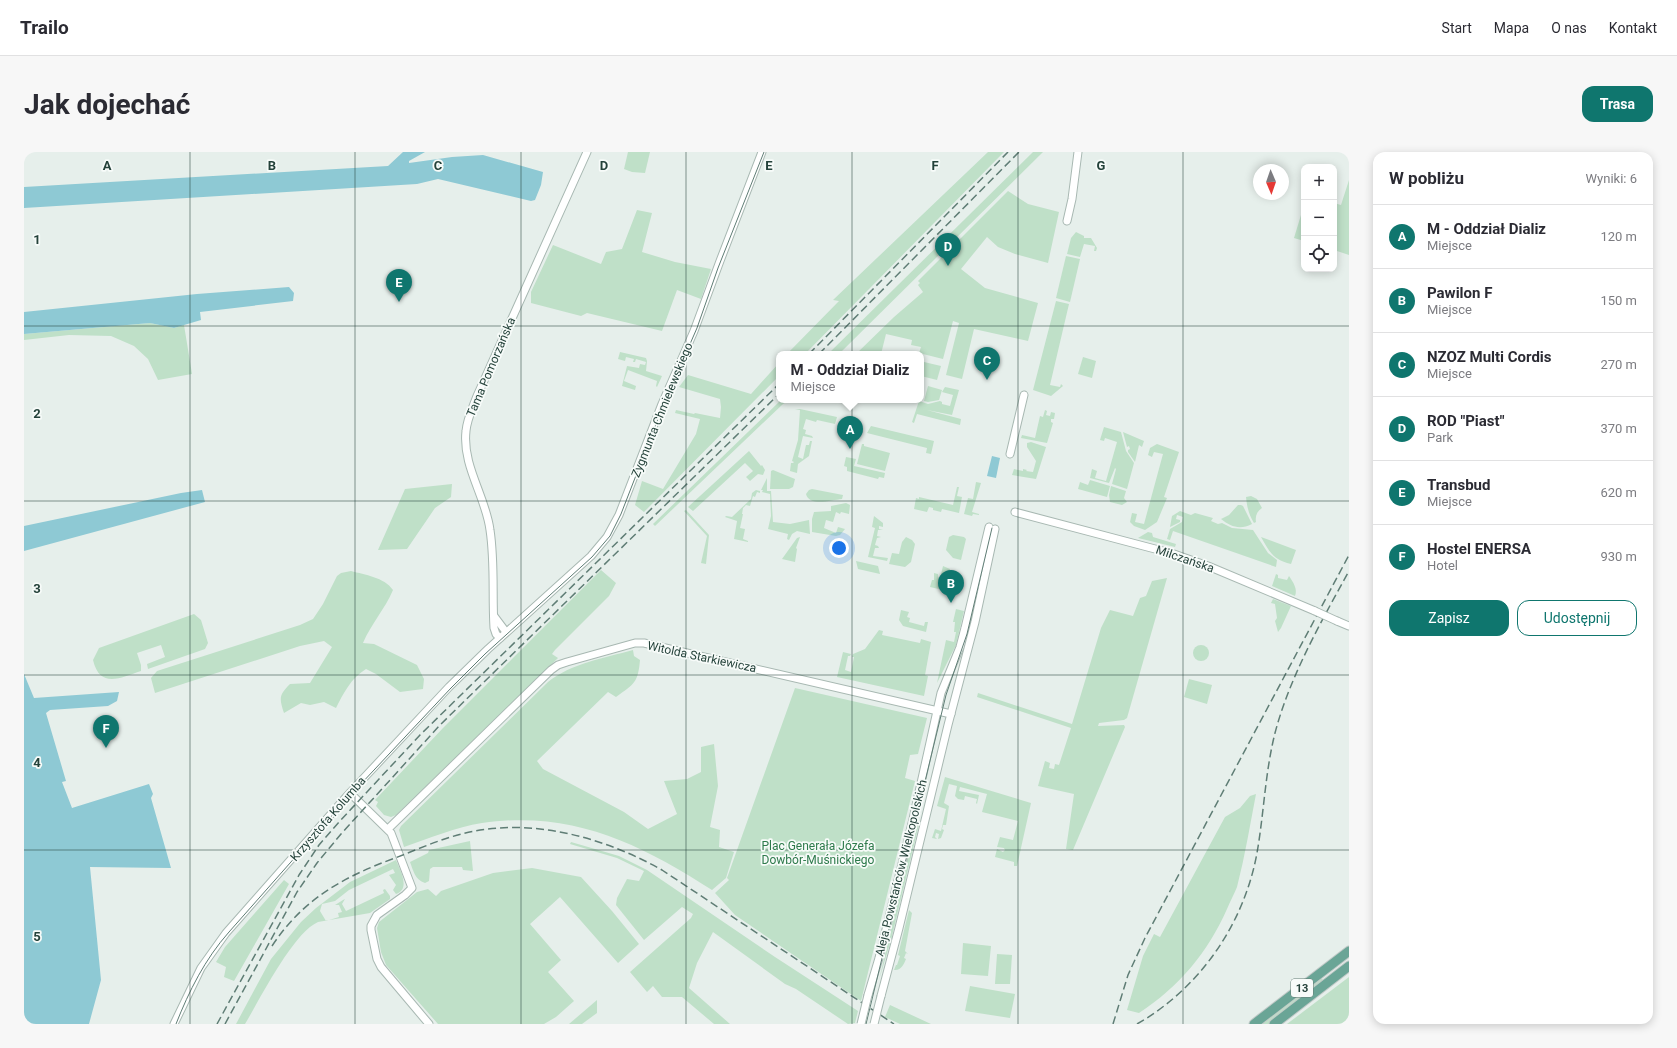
<!DOCTYPE html>
<html lang="pl">
<head>
<meta charset="utf-8">
<style>
	:root { --surface:#fff; --page:#f7f7f7; --text:#2b2b33; --muted:#7c7c81; --line:#e1e1e2; --accent:#0f766e }
	body { margin:0; font-family:Roboto,sans-serif; background:var(--page); color:var(--text) }
	.controls { position:absolute; right:12px; top:12px; display:grid; overflow:hidden; border-radius:8px; box-shadow:0 2px 10px #0003 }
	.controls button { width:36px; height:36px; display:grid; place-items:center; padding:0; border:0; border-bottom:1px solid var(--line); background:var(--surface); color:var(--text); font:20px sans-serif }
	.compass { position:absolute; left:1229px; top:12px; width:36px; height:36px; border-radius:50%; background:var(--surface); box-shadow:0 2px 10px #0003; rotate:178deg }
	.you { position:absolute; left:815px; top:396px; width:14px; height:14px; margin:-10px; border:3px solid #fff; border-radius:50%; background:#1a73e8; box-shadow:0 0 0 6px #1a73e833 }
	.badge { display:grid; place-items:center; width:26px; height:26px; border-radius:50%; background:var(--accent); color:#fff; font-size:13px; font-weight:700 }
	.pin { position:absolute; translate:-50% -33px; filter:drop-shadow(0 1px 2px #0008) }
	.pin::after { content:''; position:absolute; top:21px; width:14px; height:12px; background:inherit; clip-path:polygon(0 0,100% 0,50% 100%) }
	.popup { position:absolute; left:752px; top:199px; width:148px; height:52px; box-sizing:border-box; display:grid; place-content:center; border-radius:8px; background:var(--surface); filter:drop-shadow(0 1px 3px #0005); font-size:13px; white-space:nowrap; color:var(--muted) }
	.popup b { font-size:15px; color:var(--text) }
	.popup::after { content:''; position:absolute; left:50%; top:100%; margin-left:-8px; border:8px solid transparent; border-top-color:var(--surface) }
	.list { margin:0; padding:0; list-style:none }
	h2 { display:flex; justify-content:space-between; align-items:center; height:52px; margin:0; padding:0 16px; font-size:17px }
	h2 small { font-size:13px; font-weight:400; color:var(--muted) }
	.list li { display:grid; grid-template-columns:26px 1fr auto; gap:12px; align-items:center; box-sizing:border-box; height:64px; padding:0 16px; border-top:1px solid var(--line) }
	.list b { display:block; font-size:15px; white-space:nowrap }
	.list p { margin:0; font-size:13px; white-space:nowrap; color:var(--muted) }
	.list em { font-size:13px; font-style:normal; color:var(--muted) }
	.actions { display:flex; gap:8px; padding:12px 16px }
	.actions a { flex:1; padding:9px 0; border:1px solid var(--accent); border-radius:12px; text-align:center; font-size:14px; color:var(--accent) }
	.actions .main { background:var(--accent); color:#fff }
	.icon { flex:none; width:22px; height:22px; fill:none; stroke:currentColor; stroke-width:2; stroke-linecap:round; stroke-linejoin:round }
	.map { position:relative; flex:none; width:1325px; height:872px; overflow:hidden; border-radius:12px }
	header { display:flex; align-items:center; gap:24px; box-sizing:border-box; height:56px; padding:0 20px; background:var(--surface); border-bottom:1px solid var(--line) }
	header strong { font-size:19px }
	nav { display:flex; gap:22px; margin-inline-start:auto; font-size:14px }
	.intro { display:flex; align-items:center; justify-content:space-between; box-sizing:border-box; height:96px; padding:0 24px }
	h1 { margin:0; font-size:28px }
	.button { padding:10px 18px; border-radius:12px; background:var(--accent); color:#fff; font-size:14px; font-weight:700 }
	main { display:flex; gap:24px; padding:0 24px }
	aside { flex:1; background:var(--surface); border-radius:12px; box-shadow:0 2px 10px #0003 }
	.map>svg:first-child { display:block }
</style>
</head>
<body>
<header>
<strong>Trailo</strong>
<nav><a>Start</a><a>Mapa</a><a>O nas</a><a>Kontakt</a></nav>
</header>
<div class="intro"><h1>Jak dojechać</h1><a class="button">Trasa</a></div>
<main>
<div class="map">
<svg width="1325" height="872" viewBox="0 0 1325 872">
	<rect width="100%" height="100%" fill="#e6efeb"/>
	<!-- green -->
	<g fill="#bfe0c8">
		<polygon points="604,0 626,0 621,21 608,20 600,17"/>
		<polygon points="964,0 980,0 781,202 763,202 815,149 809,148"/>
		<polygon points="1009,0 1019,0 815,202 804,202"/>
		<polygon points="1325,28 1325,103 1310,98 1310,51 1317,53"/>
		<polygon points="984,39 1004,52 1035,60 1024,111 991,102 974,95 963,85 937,117 961,136 1014,151 1004,189 950,177 938,227 922,223 935,171 929,169 919,207 895,201 897,195 887,193 888,188 862,182 857,202 832,202 870,165 899,140 894,133 896,131 894,129"/>
		<polygon points="1280,53 1280,89 1270,86"/>
		<polygon points="613,58 628,61 618,100 651,110 687,117 677,147 653,138 638,179 563,161 557,164 507,151 507,140 529,93 577,112 582,100 598,97"/>
		<polygon points="1052,80 1060,84 1060,86 1067,86 1073,96 1072,99 1070,99 1071,94 1060,92 1056,105 1043,102 1047,86"/>
		<polygon points="1042,104 1056,107 1046,150 1032,146"/>
		<polygon points="1032,149 1045,152 1026,233 1036,235 1037,232 1039,234 1027,244 1009,238"/>
		<polygon points="126,171 150,176 160,173 168,222 134,228 124,207 110,194 87,184 45,183 0,188 0,182"/>
		<polygon points="596,200 622,206 623,209 622,219 638,224 633,235 632,234 633,229 604,218 600,229 612,234 611,238 598,234 603,214 615,216 616,212 621,213 622,210 612,207 611,210 609,210 610,207 602,205 601,209 594,207"/>
		<polygon points="1059,205 1072,209 1068,226 1054,222"/>
		<polygon points="900,210 917,214 913,228 897,224"/>
		<polygon points="755,211 755,224 620,360 611,353 618,329 639,337 672,282 676,267 651,261 652,258 670,262 671,261 696,266 697,255 696,247 655,235 664,223 727,242"/>
		<polygon points="904,234 918,238 915,248 904,250 900,249"/>
		<polygon points="921,235 935,238 928,263 903,258 937,267 936,273 893,262 890,271 888,270 895,249 904,252 916,249 918,250 918,252 926,254 929,243 918,240"/>
		<polygon points="757,248 766,248 759,252 631,374 629,372"/>
		<polygon points="776,258 771,258 776,257 813,265 811,272 793,268 792,270 782,267 779,277 782,278 781,282 788,284 789,286 779,284 774,305 779,307 782,293 785,293 786,289 788,289 785,304 774,312 773,321 766,319 767,311 769,311 770,310 768,309 774,288"/>
		<polygon points="1021,258 1023,259 1022,263 1026,264 1027,260 1031,261 1030,267 1027,267 1027,270 1029,271 1023,291 997,286 998,283 1011,286 1016,264 1019,265"/>
		<polygon points="847,274 910,289 907,302 902,301 903,296 843,281"/>
		<polygon points="1080,275 1097,280 1102,299 1110,311 1103,337 1088,332 1092,317 1091,316 1085,331 1066,326 1068,317 1073,319 1071,326 1082,329 1093,290 1081,286 1080,289 1076,288"/>
		<polygon points="1099,280 1120,289 1118,295 1115,293 1111,310 1104,300 1104,298 1106,297 1105,294 1103,295"/>
		<polygon points="1007,290 1022,295 1012,327 988,323 990,317 999,319 999,317 1003,318 1002,319 1009,320 1012,309 1003,295 1003,291"/>
		<polygon points="838,292 840,292 840,294 866,301 861,319 833,312"/>
		<polygon points="1133,292 1155,300 1140,345 1143,346 1133,370 1121,378 1110,374 1106,370 1108,361 1113,362 1111,370 1120,372 1139,302 1130,300 1128,305 1124,303 1126,296"/>
		<polygon points="725,299 737,314 738,313 741,318 739,323 734,322 726,329 722,325 729,319 721,311 669,359 664,355"/>
		<polygon points="822,305 832,307 830,314 861,321 860,326 855,325 854,327 823,319 823,315 820,314"/>
		<polygon points="749,318 771,327 769,335 765,337 746,337 747,319"/>
		<polygon points="743,326 743,339 747,339 749,370 766,372 785,368 786,382 773,379 768,382 765,388 763,387 764,382 744,377 747,364 746,342 738,340 739,338 737,338"/>
		<polygon points="1066,328 1086,334 1083,345 1054,337 1056,330 1064,333"/>
		<polygon points="952,330 957,331 948,360 955,362 955,363 949,362 948,364 940,362 944,346 949,347"/>
		<polygon points="428,332 427,345 411,356 383,397 354,398 381,337"/>
		<polygon points="1087,334 1102,339 1100,346 1103,350 1098,353 1086,350 1085,343"/>
		<polygon points="933,335 935,335 933,344 938,345 935,361 918,357 917,360 909,358 909,356 905,355 903,360 890,357 892,346 895,347 895,345 929,353"/>
		<path d="M788 337 819 343 818 347C808 348 785 355 782 342L785 338Z"/>
		<polygon points="732,338 736,339 736,341 733,340 731,345 729,344 726,354 722,353 719,356 718,362 719,362 716,376 721,377 719,387 724,389 724,390 710,387 713,369 701,365 702,364 708,365 727,347 728,341"/>
		<path d="M1227 344 1233 347 1238 356C1233 359 1231 364 1232 370L1230 371C1225 363 1223 355 1222 345Z"/>
		<polygon points="822,351 826,353 825,362 817,360 816,362 812,360 809,370 802,368 800,376 812,381 814,375 821,377 816,383 812,384 788,380 788,367 790,360 807,359 807,354"/>
		<path d="M1214 353H1217L1219 354 1228 372C1216 378 1207 375 1197 367L1205 363Z"/>
		<polygon points="662,358 685,383 682,412 677,411 683,384 660,359"/>
		<polygon points="1156,359 1167,363 1171,361 1189,366 1187,369 1194,372 1198,371 1208,376 1229,378 1244,401 1253,408 1252,415 1149,379 1146,388 1143,387 1146,377 1158,370 1159,365 1153,363 1152,367 1156,368 1156,370 1146,375 1148,364"/>
		<polygon points="850,364 859,371 859,375 855,374 855,377 859,378 854,378 853,384 857,385 853,386 851,393 854,394 855,396 851,396 849,404 864,406 863,409 844,405 851,376 848,375"/>
		<polygon points="1124,380 1128,381 1129,385 1152,392 1151,395 1114,386"/>
		<polygon points="929,383 940,385 942,387 937,408 929,406 922,398 925,385"/>
		<polygon points="776,385 772,396 773,397 771,410 758,407 773,386"/>
		<polygon points="882,385 888,388 891,392 887,410 881,415 865,412 868,401 875,402 878,390"/>
		<path d="M1237 385 1272 398 1267 412C1249 407 1246 401 1237 385Z"/>
		<polygon points="832,409 854,414 856,422 834,417"/>
		<polygon points="919,414 926,417 925,422 920,421 917,435 920,435 919,438 906,435 908,428 910,428 910,421 914,422 914,425 916,426"/>
		<polygon points="577,418 592,431 585,444 531,498 528,502 534,506 372,663 367,665 360,663 352,654 354,650 351,648 419,576"/>
		<path d="M327 419C341 423 360 425 369 438 361 457 347 472 339 491L350 492 393 513 400 527 399 537 376 540 352 522 342 517C327 526 319 542 312 556L300 550 286 553 277 551 260 561C255 546 255 543 266 532L286 531 308 495 300 489 276 494 131 541 127 526 133 519 276 473 289 467 299 452 313 424 317 421Z"/>
		<path d="M1252 422 1254 423V426L1263 428 1265 424C1269 430 1274 437 1271 444L1248 434Z"/>
		<polygon points="1143,426 1103,566 1100,568 1075,571 1074,574 1100,573 1101,575 1049,698 1042,697 1050,642 1014,634 1021,609 1026,611 1025,616 1030,617 1031,612 1035,613 1047,576 953,545 954,541 1048,572 1077,476 1086,458 1109,464 1116,446 1122,444 1128,429"/>
		<polygon points="1249,447 1267,454 1257,476 1254,480 1251,469 1253,466 1251,452 1247,451"/>
		<polygon points="932,457 940,459 932,493 913,531 922,488 930,490 932,480 930,480 931,470 929,470"/>
		<polygon points="877,458 885,460 883,465 886,466 885,470 900,474 901,470 904,470 902,480 879,474 875,468"/>
		<path d="M170 462 177 468 184 491 181 497 124 517 123 512 141 505 137 493 113 501 117 513V519C96 526 76 537 69 508L75 496Z"/>
		<polygon points="855,478 859,479 858,483 896,491 897,487 907,490 901,523 904,524 900,544 813,525 819,500 827,502 826,504 824,504 821,518 827,520 830,505 828,505 829,502 841,497"/>
		<circle cx="1177" cy="501" r="8"/>
		<path d="M609 498 610 504 616 508C614 531 610 532 592 545L584 540 513 609 519 617 600 660 624 677 653 662 640 629 663 627 677 620V595L690 592 694 634 686 675 696 678 695 695 710 700 702 726 688 738C615 691 548 658 458 671 432 675 406 686 380 695L375 678 377 674 524 530C548 511 580 506 609 498Z"/>
		<polygon points="1165,527 1188,533 1183,552 1160,545"/>
		<polygon points="771,536 903,566 894,602 886,603 881,626 891,629 837,849 711,763 691,741 705,728 703,726"/>
		<polygon points="921,625 1007,651 993,714 990,714 990,710 971,705 973,697 979,700 981,698 980,696 973,695 976,685 989,688 994,669 958,660 963,642 936,635 935,639 955,643 953,652 952,651 953,647 941,644 940,648 934,647 931,644 933,634 925,632 920,651 925,654 922,673 919,673 918,677 920,678 917,686 914,687 915,682 912,681 911,685 913,687 908,686 911,677 917,679 922,657 913,654"/>
		<path d="M1232 642C1226 673 1221 704 1213 735 1210 742 1206 750 1203 757 1184 800 1155 835 1115 861L1103 858 1119 804 1130 782 1136 785 1201 665 1216 656 1226 644Z"/>
		<polygon points="892,671 895,672 867,788 855,828"/>
		<path d="M446 689 449 719 439 718 438 715H409L406 717 405 729 401 731C391 728 389 718 386 710L404 701 405 698Z"/>
		<polygon points="547,690 595,704 623,718 751,805 834,859 831,871 824,872 772,837 761,832 689,780 673,811 665,836 706,872 690,872 658,845 638,845 629,834 623,840 606,820 667,766 669,762 658,755 620,788 592,753 593,746 602,729 603,727 615,729 620,719 593,706 546,692"/>
		<path d="M372 708C376 718 387 737 372 742L369 738 372 733 365 723 371 721 369 717 325 738 311 749 298 752 296 759 302 769 315 765 314 761 318 760 315 753H311L319 748 321 747 318 752 322 759 360 741 359 738 361 737 366 744V747L346 761 294 770C269 781 236 847 221 872H212L247 807 277 770 292 756 326 730Z"/>
		<polygon points="508,716 557,725 588,759 615,792 594,811 536,745 506,772 537,808 524,820 550,849 532,865 520,872 414,872 362,813 357,800 353,776 355,770 393,740 404,737 412,744 417,739 469,721"/>
		<polygon points="260,728 265,732 210,829 200,825 202,815 192,810 201,795"/>
		<path d="M885 758 888 761 881 799 884 802 882 801 880 806 882 807C880 812 877 819 870 818L872 813H873L876 804 874 803Z"/>
		<polygon points="939,791 967,794 964,824 937,822"/>
		<polygon points="973,802 988,803 986,832 971,832"/>
		<polygon points="1325,825 1325,872 1263,872"/>
		<polygon points="1297,826 1300,829 1245,872 1237,872"/>
		<polygon points="946,834 991,842 986,866 941,859"/>
		<polygon points="573,848 573,861 558,872 545,872"/>
		<polygon points="866,853 907,872 876,872 861,865"/>
	</g>
	<!-- water -->
	<g fill="#8ec9d4">
		<polygon points="379,0 401,0 385,9 385,11 428,5 459,3 519,20 517,33 511,48 507,49 414,27 393,32 0,56 0,35 364,14"/>
		<polygon points="265,135 270,141 269,149 176,160 177,168 150,176 126,171 0,182 0,160 173,142"/>
		<polygon points="968,304 976,306 972,326 963,324"/>
		<polygon points="178,338 181,350 0,399 0,374 157,341"/>
		<polygon points="0,522 10,546 95,540 93,549 84,554 26,558 22,561 42,629 38,630 48,656 125,632 129,642 127,646 147,716 66,715 77,828 65,872 0,872"/>
	</g>
	<g fill="none" stroke-linecap="round" stroke-linejoin="round">
		<defs>
			<g id="minor">
				<polyline points="1043,69 1048,47 1054,0"/>
				<polyline points="986,302 1000,243"/>
				<polyline points="991,360 1150,402 1184,414 1291,459"/>
				<polyline points="470,464 482,480"/>
				<polyline points="1313,469 1325,474"/>
				<path d="M476 486 472 482 470 476C468 443 471 411 466 378 462 345 438 314 442 279 443 267 449 255 453 244L563 0"/>
				<polyline points="326,641 367,681 388,736 381,743 353,763 347,774 347,778 353,807 357,815 405,872"/>
				<polyline points="364,677 527,518 534,513 543,510 611,491 620,491 637,495 927,562"/>
				<polyline points="844,843 855,806 889,667 917,541 936,495 941,476 965,375"/>
				<polyline points="857,844 875,776 924,573 951,470 971,377"/>
				<polyline points="150,872 177,816 202,781 323,644 425,535 464,497 567,404 583,385 595,363 638,252 670,179 696,109 738,0"/>
			</g>
			<g id="major">
				<polyline points="1230,872 1325,799"/>
				<polyline points="1250,872 1325,814"/>
			</g>
		</defs>
		<!-- minor casing -->
		<use href="#minor" stroke="#a8b8b2" stroke-width="9"/>
		<!-- major casing -->
		<use href="#major" stroke="#c2cac8" stroke-width="11"/>
		<!-- minor -->
		<use href="#minor" stroke="#fff" stroke-width="7"/>
		<!-- major -->
		<use href="#major" stroke="#6aa596" stroke-width="9"/>
		<!-- tram -->
		<g stroke="#5f7d75" stroke-width="1">
			<path d="M152 872C165 839 181 807 205 780L320 650 427 536 461 502 568 405 586 384 597 362 639 254 673 176 694 116 740 0"/>
			<polyline points="842,872 922,543 943,482 968,376"/>
		</g>
		<!-- rail -->
		<g stroke="#5f7d75" stroke-width="1.5" stroke-dasharray="8 4" stroke-linecap="butt">
			<polyline points="785,202 984,0"/>
			<polyline points="795,202 995,0"/>
			<path d="M248 794C279 747 319 725 371 706 397 696 423 684 451 679 514 667 583 687 638 718L870 872"/>
			<polyline points="193,872 275,723 295,693 315,670 396,583 755,232"/>
			<polyline points="201,872 273,740 293,711 317,682 416,573 755,242"/>
			<polyline points="1089,872 1104,823 1121,786 1325,403"/>
			<path d="M1113 872C1176 836 1220 772 1233 701 1240 661 1241 621 1251 581 1266 524 1297 470 1325 419"/>
		</g>
		<defs>
			<g id="minor-bridge">
				<polyline points="1291,459 1313,469"/>
				<polyline points="837,872 844,843"/>
				<polyline points="850,872 857,844"/>
			</g>
		</defs>
		<!-- minor-bridge casing -->
		<use href="#minor-bridge" stroke="#a8b8b2" stroke-width="9" stroke-linecap="butt"/>
		<!-- minor-bridge -->
		<use href="#minor-bridge" stroke="#fff" stroke-width="7"/>
	</g>
	<!-- grid -->
	<path fill="none" stroke="#24423a" stroke-width="1" stroke-opacity="0.55" d="M166 0V872M331 0V872M497 0V872M662 0V872M828 0V872M994 0V872M1159 0V872M0 174H1325M0 349H1325M0 523H1325M0 698H1325"/>
	<g text-anchor="middle" stroke-width="3.5" stroke-linejoin="round" paint-order="stroke">
		<!-- shield labels -->
		<rect fill="#f7fbf9" stroke="#637a73" stroke-width="1" x="1267" y="827" width="22" height="18" rx="3"/>
		<g font-size="11" font-weight="bold" fill="#24423a">
			<text x="1278" y="840">13</text>
		</g>
		<!-- street labels -->
		<g font-size="12" fill="#24423a" stroke="#f7fbf9">
			<text transform="translate(467 215) rotate(-67)" y="4">Tama Pomorzańska</text>
			<text transform="translate(638 258) rotate(-68)" y="4">Zygmunta Chmielewskiego</text>
			<text transform="translate(1161 407) rotate(19)" y="4">Milczańska</text>
			<text transform="translate(678 505) rotate(12)" y="4">Witolda Starkiewicza</text>
			<text transform="translate(304 667) rotate(-49)" y="4">Krzysztofa Kolumba</text>
			<text transform="translate(877 716) rotate(-76)" y="4">Aleja Powstańców Wielkopolskich</text>
		</g>
		<!-- park labels -->
		<g font-size="12" fill="#2d7a4b" stroke="#f7fbf9">
			<text x="794" y="698">Plac Generała Józefa<tspan x="794" dy="14">Dowbór-Muśnickiego</tspan></text>
		</g>
	</g>
	<g font-size="13" text-anchor="middle" font-weight="bold" fill="#24423a" stroke="#f7fbf9" stroke-width="3.5" stroke-linejoin="round" paint-order="stroke">
		<text x="83" y="18">A</text>
		<text x="248" y="18">B</text>
		<text x="414" y="18">C</text>
		<text x="580" y="18">D</text>
		<text x="745" y="18">E</text>
		<text x="911" y="18">F</text>
		<text x="1077" y="18">G</text>
		<text x="13" y="92">1</text>
		<text x="13" y="266">2</text>
		<text x="13" y="441">3</text>
		<text x="13" y="615">4</text>
		<text x="13" y="789">5</text>
	</g>
</svg>
<div class="controls">
<button>+</button>
<button>−</button>
<button><svg class="icon" aria-label="locate" viewBox="0 0 24 24"><circle cx="12" cy="12" r="6"/><path d="M12 2v4M12 18v4M2 12h4M18 12h4"/></svg></button>
</div>
<svg class="compass" viewBox="-18 -18 36 36"><path d="M0-13l5 13h-10z" fill="#e53935"/><path d="M0 13l5-13h-10z" fill="#7c7c81"/></svg>
<div class="you"></div>
<div class="pin badge" style="left:826px;top:297px">A</div>
<div class="popup"><b>M - Oddział Dializ</b>Miejsce</div>
<div class="pin badge" style="left:927px;top:451px">B</div>
<div class="pin badge" style="left:963px;top:228px">C</div>
<div class="pin badge" style="left:924px;top:114px">D</div>
<div class="pin badge" style="left:375px;top:150px">E</div>
<div class="pin badge" style="left:82px;top:596px">F</div>
</div>
<aside>
<h2>W pobliżu<small>Wyniki: 6</small></h2>
<ul class="list">
<li><span class="badge">A</span><div><b>M - Oddział Dializ</b><p>Miejsce</p></div><em>120 m</em></li>
<li><span class="badge">B</span><div><b>Pawilon F</b><p>Miejsce</p></div><em>150 m</em></li>
<li><span class="badge">C</span><div><b>NZOZ Multi Cordis</b><p>Miejsce</p></div><em>270 m</em></li>
<li><span class="badge">D</span><div><b>ROD &quot;Piast&quot;</b><p>Park</p></div><em>370 m</em></li>
<li><span class="badge">E</span><div><b>Transbud</b><p>Miejsce</p></div><em>620 m</em></li>
<li><span class="badge">F</span><div><b>Hostel ENERSA</b><p>Hotel</p></div><em>930 m</em></li>
</ul>
<div class="actions"><a class="main">Zapisz</a><a>Udostępnij</a></div>
</aside>
</main>
</body>
</html>
